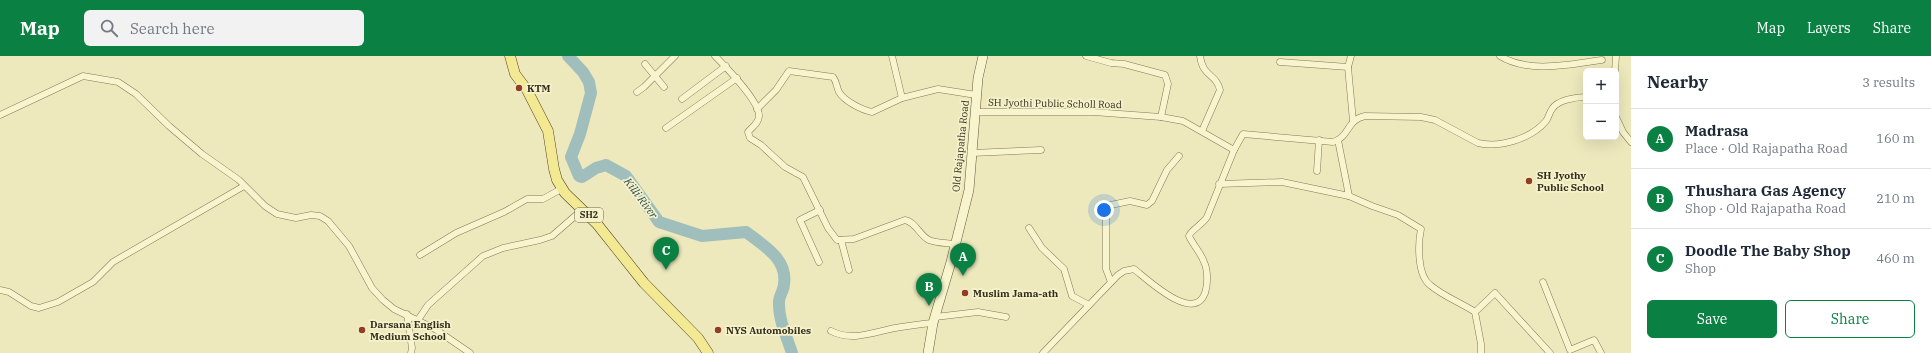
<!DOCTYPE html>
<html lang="en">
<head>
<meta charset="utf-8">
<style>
	:root { --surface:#fff; --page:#f2f2f3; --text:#1f2937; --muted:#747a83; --line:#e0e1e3; --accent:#0b8043 }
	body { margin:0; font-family:"IBM Plex Serif",serif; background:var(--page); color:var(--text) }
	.controls { position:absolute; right:12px; top:12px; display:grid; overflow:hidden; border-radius:6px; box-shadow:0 4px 16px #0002 }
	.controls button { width:36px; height:36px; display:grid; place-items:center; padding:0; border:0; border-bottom:1px solid var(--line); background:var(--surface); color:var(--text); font:20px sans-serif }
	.you { position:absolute; left:1104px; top:154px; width:14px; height:14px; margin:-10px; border:3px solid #fff; border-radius:50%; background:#1a73e8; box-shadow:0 0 0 6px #1a73e833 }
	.badge { display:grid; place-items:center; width:26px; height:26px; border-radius:50%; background:var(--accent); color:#fff; font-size:13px; font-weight:700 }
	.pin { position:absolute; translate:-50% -33px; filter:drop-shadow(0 1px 2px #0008) }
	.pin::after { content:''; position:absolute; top:21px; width:14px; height:12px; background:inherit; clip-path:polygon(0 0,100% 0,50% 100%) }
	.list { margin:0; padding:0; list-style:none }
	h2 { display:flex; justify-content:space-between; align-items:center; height:52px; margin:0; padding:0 16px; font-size:17px }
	h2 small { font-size:13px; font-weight:400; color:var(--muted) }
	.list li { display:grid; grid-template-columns:26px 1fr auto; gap:12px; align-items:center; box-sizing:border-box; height:60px; padding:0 16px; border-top:1px solid var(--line) }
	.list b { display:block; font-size:15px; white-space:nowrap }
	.list p { margin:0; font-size:13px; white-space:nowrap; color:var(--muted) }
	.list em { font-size:13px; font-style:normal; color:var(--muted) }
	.actions { display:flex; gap:8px; padding:12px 16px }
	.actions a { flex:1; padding:9px 0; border:1px solid var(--accent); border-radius:6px; text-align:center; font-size:14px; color:var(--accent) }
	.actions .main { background:var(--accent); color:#fff }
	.icon { flex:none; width:22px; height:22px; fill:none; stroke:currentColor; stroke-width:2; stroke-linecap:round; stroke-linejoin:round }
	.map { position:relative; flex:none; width:1631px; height:297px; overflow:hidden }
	header { display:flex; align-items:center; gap:24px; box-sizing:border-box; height:56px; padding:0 20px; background:var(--accent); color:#fff }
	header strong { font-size:19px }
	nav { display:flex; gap:22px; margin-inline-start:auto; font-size:14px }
	.search { width:280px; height:36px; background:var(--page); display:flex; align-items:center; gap:10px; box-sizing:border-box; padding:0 14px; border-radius:6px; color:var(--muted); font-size:15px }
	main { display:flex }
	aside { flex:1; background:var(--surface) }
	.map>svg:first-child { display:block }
</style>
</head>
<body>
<header>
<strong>Map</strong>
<div class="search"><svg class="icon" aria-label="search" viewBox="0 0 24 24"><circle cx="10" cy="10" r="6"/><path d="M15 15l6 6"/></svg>Search here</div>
<nav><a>Map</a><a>Layers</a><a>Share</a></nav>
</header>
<main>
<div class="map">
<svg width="1631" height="297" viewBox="0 0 1631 297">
	<rect width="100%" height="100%" fill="#ede9bc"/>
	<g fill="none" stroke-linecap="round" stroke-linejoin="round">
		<!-- river -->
		<path stroke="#a0bebc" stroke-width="12" d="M568 0 583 16 589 26 591 37 580 78 571 101 579 120 582 121 596 112 606 109 626 120 659 166 702 180 746 176C763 189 788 203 784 228 784 234 779 240 779 246 778 263 787 281 792 297"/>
		<defs>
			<g id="street">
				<path d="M715 0C725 10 760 46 759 60 759 67 752 71 748 76L750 82 761 89 785 111 803 121 828 172 837 184 854 183 905 164C916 166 919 179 929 184 936 187 947 187 954 188"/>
				<polyline points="892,0 902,42"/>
				<polyline points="1086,0 1111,7 1124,8 1165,19 1168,28 1161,61"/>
				<path d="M1200 0C1203 22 1216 17 1220 34L1202 75"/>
				<polyline points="1351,0 1348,11 1353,65"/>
				<path d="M1500 0C1529 18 1571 8 1602 4"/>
				<polyline points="1280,6 1348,11"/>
				<polyline points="645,8 664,31"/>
				<polyline points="1615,15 1616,0"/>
				<polyline points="637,36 644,31 675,0"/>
				<polyline points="682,43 726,10"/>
				<path d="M757 53 776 34 789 15 833 21C837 26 836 30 839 36 844 45 862 54 872 56L902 42 938 33 976 39"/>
				<path d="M975 56H1093L1161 61 1183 65 1234 94 1243 78 1333 86C1350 81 1346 64 1365 60L1421 61 1435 64 1478 87C1500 92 1531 83 1546 65 1549 61 1549 57 1552 53 1557 44 1576 41 1586 41"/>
				<polyline points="0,59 83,20 118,26 136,38 169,70 202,98 239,124 265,150 277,158 296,162 311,159 320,160 328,165 349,190 372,232 383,244 394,253 435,273 470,297"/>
				<polyline points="1616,61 1623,76 1631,86"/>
				<polyline points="666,72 737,22"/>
				<polyline points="1338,84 1349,140"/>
				<polyline points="972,97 1041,94"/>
				<polyline points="1317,115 1319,84"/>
				<path d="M1219 128 1282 126 1349 140 1372 150 1398 159 1421 173C1418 187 1417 219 1430 229 1443 240 1461 247 1475 256"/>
				<polyline points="1029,172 1042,192 1064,213 1072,240 1089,249"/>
				<polyline points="841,184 849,214"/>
				<polyline points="420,199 456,177 504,156 527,143 543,143 563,132"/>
				<polyline points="819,206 800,164 820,154"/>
				<polyline points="1111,226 1106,213 1106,150 1130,145 1147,149 1152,145 1167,114 1179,100"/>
				<polyline points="1543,226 1570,294 1594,284 1601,297"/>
				<polyline points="0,234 9,236 31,250 39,252 58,246 93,226 113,206 244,130"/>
				<polyline points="407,258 412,292 411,297"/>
				<polyline points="935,261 978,256 1006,261"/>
				<polyline points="418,264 428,249 483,200 503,192 540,184 552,180 582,154"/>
				<path d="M831 275C852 286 874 276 895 272 908 270 920 268 933 267"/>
				<path d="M1043 297 1118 219 1124 215 1134 213C1147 223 1194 268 1205 237 1208 228 1208 214 1204 206 1201 197 1193 189 1189 180 1190 175 1203 168 1207 161L1234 94"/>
				<polyline points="1481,297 1481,288 1475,256 1495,237 1550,297"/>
			</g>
			<polyline id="secondary" points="928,297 933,267 951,206 969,134 978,22 983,0"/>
			<polyline id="primary" points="510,0 515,18 527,34 548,75 554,113 557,124 565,137 597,168 644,227 698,282 708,297"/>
		</defs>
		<!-- street casing -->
		<use href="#street" stroke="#847856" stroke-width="7"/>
		<!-- secondary casing -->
		<use href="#secondary" stroke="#665939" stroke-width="10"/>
		<!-- primary casing -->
		<use href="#primary" stroke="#51452a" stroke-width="11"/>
		<!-- street -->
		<use href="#street" stroke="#f8f5ce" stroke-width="6"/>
		<!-- secondary -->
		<use href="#secondary" stroke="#f8f5ce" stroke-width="9"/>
		<!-- primary -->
		<use href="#primary" stroke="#f2e992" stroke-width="10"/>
	</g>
	<!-- markers -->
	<g fill="#933c26" stroke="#f5f2cb" stroke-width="1.5">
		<circle cx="519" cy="32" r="4"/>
		<circle cx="1529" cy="125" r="4"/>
		<circle cx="965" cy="237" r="4"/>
		<circle cx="362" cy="274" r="4"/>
		<circle cx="718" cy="274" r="4"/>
	</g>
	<g text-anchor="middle" stroke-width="3.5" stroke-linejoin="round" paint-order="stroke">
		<!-- shield labels -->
		<rect fill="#f5f2cb" stroke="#6d6750" stroke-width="1" x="575" y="152" width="28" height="14" rx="3"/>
		<g font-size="9" font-weight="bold" fill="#332c1b">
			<text x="589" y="162">SH2</text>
		</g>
		<!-- poi labels -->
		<g font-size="10" font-weight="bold" fill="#332c1b" stroke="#f5f2cb" text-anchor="start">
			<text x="527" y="36">KTM</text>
			<text x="1537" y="123">SH Jyothy<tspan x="1537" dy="12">Public School</tspan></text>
			<text x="973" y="241">Muslim Jama-ath</text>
			<text x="370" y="272">Darsana English<tspan x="370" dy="12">Medium School</tspan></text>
			<text x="726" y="278">NYS Automobiles</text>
		</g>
		<!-- street labels -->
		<g font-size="10" fill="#332c1b" stroke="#f5f2cb">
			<text transform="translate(1055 47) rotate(1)" y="4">SH Jyothi Public Scholl Road</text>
			<text transform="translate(960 90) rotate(-84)" y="4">Old Rajapatha Road</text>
		</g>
		<!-- water labels -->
		<g font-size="11" font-style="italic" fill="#294d53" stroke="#f5f2cb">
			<text transform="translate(641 142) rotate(53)" y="4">Killi River</text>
		</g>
	</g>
</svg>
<div class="controls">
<button>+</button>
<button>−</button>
</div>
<div class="you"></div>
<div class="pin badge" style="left:963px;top:220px">A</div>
<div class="pin badge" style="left:929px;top:250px">B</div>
<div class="pin badge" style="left:666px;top:214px">C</div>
</div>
<aside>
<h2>Nearby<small>3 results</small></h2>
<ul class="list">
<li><span class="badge">A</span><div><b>Madrasa</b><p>Place · Old Rajapatha Road</p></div><em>160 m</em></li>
<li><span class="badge">B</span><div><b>Thushara Gas Agency</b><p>Shop · Old Rajapatha Road</p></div><em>210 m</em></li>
<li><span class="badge">C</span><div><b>Doodle The Baby Shop</b><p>Shop</p></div><em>460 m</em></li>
</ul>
<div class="actions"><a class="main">Save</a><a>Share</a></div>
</aside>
</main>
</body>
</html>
